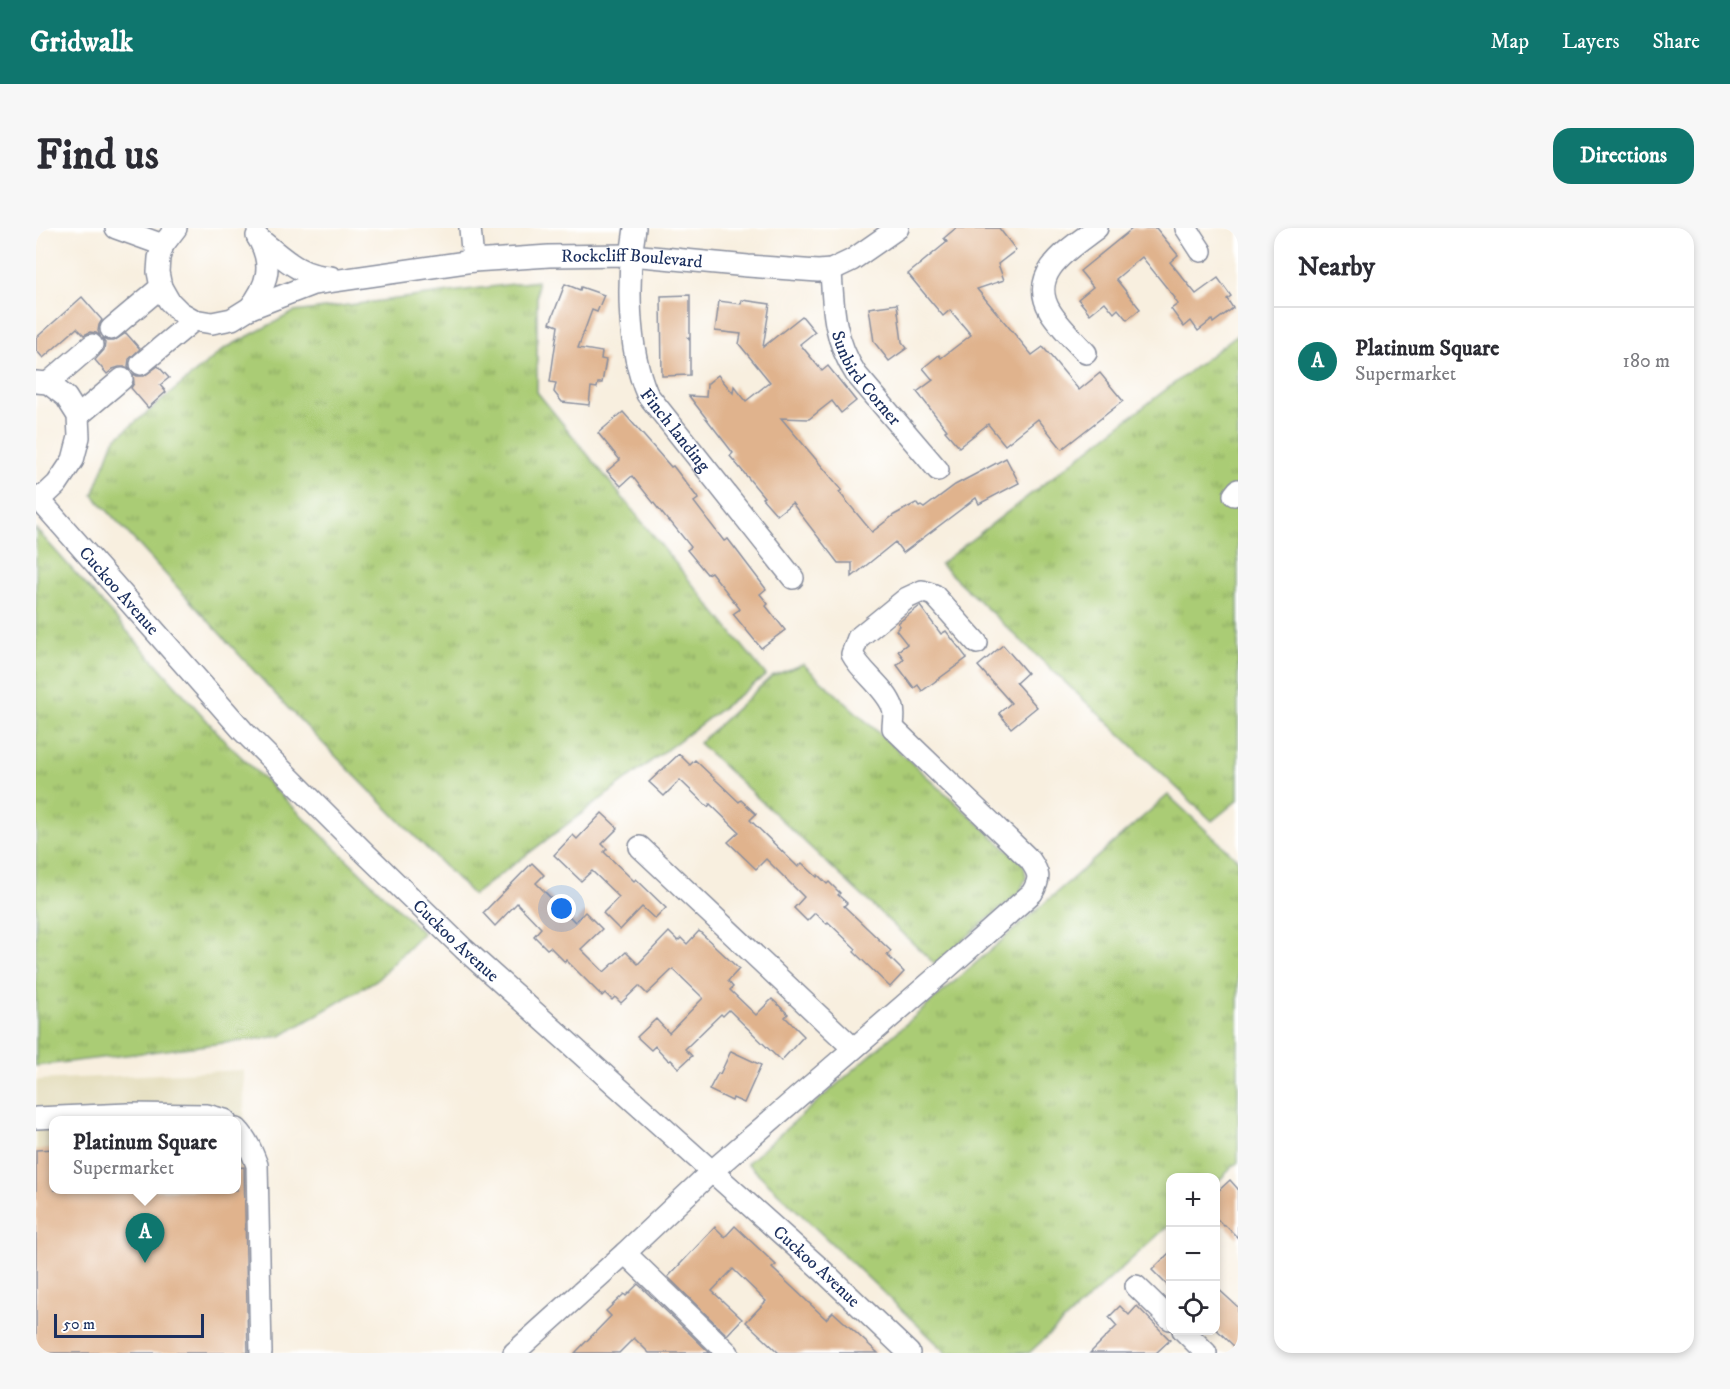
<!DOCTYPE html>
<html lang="en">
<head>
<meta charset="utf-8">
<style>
	:root { --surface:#fff; --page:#f7f7f7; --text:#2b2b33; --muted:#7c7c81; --line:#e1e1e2; --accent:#0f766e }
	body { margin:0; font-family:"IM FELL DW Pica",serif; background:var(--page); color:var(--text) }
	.controls { position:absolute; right:18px; bottom:18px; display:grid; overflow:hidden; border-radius:12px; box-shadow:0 3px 9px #0003 }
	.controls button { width:54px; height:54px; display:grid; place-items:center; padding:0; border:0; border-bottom:2px solid var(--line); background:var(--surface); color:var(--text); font:30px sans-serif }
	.scale { position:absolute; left:18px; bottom:15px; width:150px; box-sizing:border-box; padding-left:6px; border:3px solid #1b2f5e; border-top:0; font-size:16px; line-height:21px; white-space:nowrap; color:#1b2f5e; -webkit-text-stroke:4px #fff; paint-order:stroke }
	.you { position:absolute; left:526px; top:681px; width:21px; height:21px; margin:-15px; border:4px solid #fff; border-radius:50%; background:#1a73e8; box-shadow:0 0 0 9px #1a73e833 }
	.badge { display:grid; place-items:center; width:39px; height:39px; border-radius:50%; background:var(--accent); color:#fff; font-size:20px; font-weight:700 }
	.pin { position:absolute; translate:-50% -50px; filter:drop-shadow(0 2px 3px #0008) }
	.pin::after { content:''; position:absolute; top:32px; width:21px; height:18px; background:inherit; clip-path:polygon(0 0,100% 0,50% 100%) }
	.popup { position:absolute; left:13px; top:888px; width:192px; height:78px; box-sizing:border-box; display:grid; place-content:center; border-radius:12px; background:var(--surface); filter:drop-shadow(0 2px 4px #0005); font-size:20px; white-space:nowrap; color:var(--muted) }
	.popup b { font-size:22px; color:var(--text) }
	.popup::after { content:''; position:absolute; left:50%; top:100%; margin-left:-12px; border:12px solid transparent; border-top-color:var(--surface) }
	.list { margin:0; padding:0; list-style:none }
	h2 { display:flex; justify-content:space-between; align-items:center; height:78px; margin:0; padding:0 24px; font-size:26px }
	h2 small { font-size:20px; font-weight:400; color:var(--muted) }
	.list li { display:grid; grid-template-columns:39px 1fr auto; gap:18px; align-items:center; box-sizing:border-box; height:108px; padding:0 24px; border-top:2px solid var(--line) }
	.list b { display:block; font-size:22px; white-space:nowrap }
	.list p { margin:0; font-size:20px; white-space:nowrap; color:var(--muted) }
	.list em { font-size:20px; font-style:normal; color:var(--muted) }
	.icon { flex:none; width:33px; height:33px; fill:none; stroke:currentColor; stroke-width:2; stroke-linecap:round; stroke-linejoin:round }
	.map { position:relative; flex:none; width:1202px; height:1125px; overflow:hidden; border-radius:18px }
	header { display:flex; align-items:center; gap:36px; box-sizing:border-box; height:84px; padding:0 30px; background:var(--accent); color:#fff }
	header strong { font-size:28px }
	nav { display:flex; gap:33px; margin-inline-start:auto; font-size:21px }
	.intro { display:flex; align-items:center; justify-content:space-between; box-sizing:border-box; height:144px; padding:0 36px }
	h1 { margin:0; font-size:42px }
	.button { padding:15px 27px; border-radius:18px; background:var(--accent); color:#fff; font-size:21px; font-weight:700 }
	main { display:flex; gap:36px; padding:0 36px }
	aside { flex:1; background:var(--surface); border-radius:18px; box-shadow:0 3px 9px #0003 }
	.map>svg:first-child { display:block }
</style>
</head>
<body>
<header>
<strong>Gridwalk</strong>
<nav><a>Map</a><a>Layers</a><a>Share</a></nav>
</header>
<div class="intro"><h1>Find us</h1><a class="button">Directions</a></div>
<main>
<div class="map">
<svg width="1202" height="1125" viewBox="0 0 1202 1125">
	<defs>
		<pattern id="grass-tufts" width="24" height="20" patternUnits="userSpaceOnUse" patternTransform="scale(1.5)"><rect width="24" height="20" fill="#aacc75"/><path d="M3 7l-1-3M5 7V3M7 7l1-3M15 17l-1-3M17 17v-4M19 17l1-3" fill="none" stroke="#8aa663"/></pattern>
	</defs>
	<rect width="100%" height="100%" fill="#fff"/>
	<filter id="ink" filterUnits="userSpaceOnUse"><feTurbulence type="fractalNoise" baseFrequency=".0167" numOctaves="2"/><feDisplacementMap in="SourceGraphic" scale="12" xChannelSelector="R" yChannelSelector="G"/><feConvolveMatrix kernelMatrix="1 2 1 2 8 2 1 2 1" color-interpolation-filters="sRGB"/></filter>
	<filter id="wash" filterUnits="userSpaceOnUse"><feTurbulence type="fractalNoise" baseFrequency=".008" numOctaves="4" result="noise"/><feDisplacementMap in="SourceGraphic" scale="24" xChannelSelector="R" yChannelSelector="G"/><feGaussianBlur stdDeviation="1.35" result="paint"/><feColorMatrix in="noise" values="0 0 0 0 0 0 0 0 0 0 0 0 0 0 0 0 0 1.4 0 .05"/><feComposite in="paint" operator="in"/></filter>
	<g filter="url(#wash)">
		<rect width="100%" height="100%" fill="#f8efdf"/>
		<!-- built -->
		<path fill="#e3dcba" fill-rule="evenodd" d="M208 842 209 1125H0V852ZM18 892H201V962H18Z"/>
		<!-- grass -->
		<g fill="url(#grass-tufts)" stroke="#627e6a" stroke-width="1.5">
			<polygon points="501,53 501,164 730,447 437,667 251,479 57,267 78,212 188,121 258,84"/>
			<polygon points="1202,106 1202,572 1176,593 904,336"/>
			<polygon points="0,301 192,516 387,705 342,751 245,808 0,838"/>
			<polygon points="767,436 988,637 990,650 984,664 899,736 663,515 736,448"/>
			<polygon points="1132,567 1202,632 1202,934 1180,955 1180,950 1134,950 1134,996 993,1125 911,1125 711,935"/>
		</g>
		<g id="blocks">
			<!-- building -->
			<g fill="#e0b38d">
				<polygon points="920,0 963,0 980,22 962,36 968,52 941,61 996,127 1007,119 1043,162 1064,145 1087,173 1026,221 1002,191 969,217 952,196 923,219 909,203 911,202 881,164 897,152 887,140 903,127 905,130 935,107 914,82 907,88 872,46 911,14 908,10"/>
				<polygon points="1097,0 1120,0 1142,27 1134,34 1160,66 1182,50 1195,68 1191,71 1197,80 1177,95 1176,92 1162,103 1155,93 1148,99 1135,81 1142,76 1138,71 1139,70 1106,29 1080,51 1104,81 1091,92 1082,81 1078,85 1069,74 1054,86 1042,71 1057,59 1044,43"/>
				<polygon points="529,56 544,62 545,59 568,67 561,84 556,82 542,120 566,124 565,131 570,132 566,155 562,155 561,160 555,159 553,177 526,174 518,164 520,155 514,154 522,98 514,95"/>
				<polygon points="654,67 654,111 652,110 654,113 654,147 626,148 625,68"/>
				<polygon points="46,69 66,92 63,97 62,103 64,108 60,105 54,104 48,107 41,100 7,130 0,122 0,110"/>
				<polygon points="706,72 734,76 727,119 766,88 779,104 764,116 786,143 792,138 820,173 805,185 796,173 773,191 745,190 806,262 803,264 836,304 858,287 880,275 883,279 885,278 888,280 919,257 970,230 983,255 943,276 940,270 867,325 859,314 816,349 816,335 802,335 756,275 741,287 726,270 728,269 694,228 697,225 653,168 670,169 671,156 682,147 697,165 698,158 710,173 734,154 703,116 705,106 679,103 683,73 705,76"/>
				<polygon points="861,76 866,114 871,120 853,133 838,114 833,80"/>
				<polygon points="90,105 104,121 93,131 92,138 94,141 90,139 83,139 77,141 71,146 59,132 68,122 69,115 66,110 71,113 78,113"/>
				<polygon points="122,138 133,150 124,157 130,164 112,180 95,160 98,155 97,146 101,148 108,148"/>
				<polygon points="587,184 635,239 637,238 661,269 662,271 658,274 688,313 692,311 730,361 724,366 732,376 730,378 749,402 725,420 697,386 704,381 675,344 671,346 651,322 655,319 634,293 633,294 596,248 585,258 571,243 584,232 562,205"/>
				<polygon points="884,378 905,406 910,403 931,430 886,463 882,457 878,460 861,437 868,431 862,423 871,416 860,402 864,398 862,395"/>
				<polygon points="967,417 991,445 980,455 1001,479 975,500 963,485 975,475 942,438"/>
				<polygon points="643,526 654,537 659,532 703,574 705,572 720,586 714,592 762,639 766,635 781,649 782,647 791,656 793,654 804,665 802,667 811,675 808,678 855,723 851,727 868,744 854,759 818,724 820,721 792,694 791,696 779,685 771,693 758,680 768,669 730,631 720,641 692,614 703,604 674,576 672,579 644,552 628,568 613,554"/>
				<polygon points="566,585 582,600 566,616 571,621 568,624 598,653 600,651 630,680 619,691 606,679 584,702 567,685 583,669 556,643 545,653 518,627 537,607 541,611"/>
				<polygon points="496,635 508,647 500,655 539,694 549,684 566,701 545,721 568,744 590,724 602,736 633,704 642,713 645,710 651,716 663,703 703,741 692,753 697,759 694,762 720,787 736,771 752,786 749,789 768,808 745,833 693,782 687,788 685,786 649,821 656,828 643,840 635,832 633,833 619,818 615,822 601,809 620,791 633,805 667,770 637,741 611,766 603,758 585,775 579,769 576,772 569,765 566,768 530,732 529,734 514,719 511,721 498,708 505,700 481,675 459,698 447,685"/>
				<polygon points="695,823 725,837 708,875 697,870 696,873 673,862 682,845 684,846"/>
				<polygon points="18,921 18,962 201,962 201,940 208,939 212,1125 0,1125 0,922"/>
				<polygon points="1194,952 1202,961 1202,1010 1189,997 1188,998 1179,989 1179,966"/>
				<polygon points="699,998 740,1037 736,1040 790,1091 797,1084 842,1125 743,1125 710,1094 730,1073 697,1041 676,1063 706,1091 691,1107 632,1049 679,999 689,1009"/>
				<polygon points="1134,1024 1134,1060 1116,1042"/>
				<polygon points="602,1056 674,1125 613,1125 598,1110 583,1125 539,1125 575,1088 570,1083 588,1066 590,1068"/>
				<polygon points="1179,1058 1202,1079 1202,1122 1179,1100"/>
				<polygon points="1084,1078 1093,1087 1101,1078 1134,1112 1120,1125 1054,1125 1081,1098 1073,1089"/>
			</g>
		</g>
	</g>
	<g filter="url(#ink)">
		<use href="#blocks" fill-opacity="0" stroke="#8a8f9e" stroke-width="1.5"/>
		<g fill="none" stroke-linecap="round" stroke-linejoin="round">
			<defs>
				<g id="minor">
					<polyline points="80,0 127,17"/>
					<path id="s1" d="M140 0 127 17 123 30 122 44 125 59 133 73 144 84 158 92 176 95 196 91 212 81 277 56 437 33 513 28 595 27 712 38 782 43 795 42 816 32 862 0"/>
					<polyline points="434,0 437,33"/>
					<path id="s2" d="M599 0C591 49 591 120 611 166L757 350"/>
					<polyline points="1150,0 1165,23"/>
					<path d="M222 10C247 29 262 48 295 49"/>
					<path id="s3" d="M795 42C797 81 798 112 820 146L902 242"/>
					<path d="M213 81C232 57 238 36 221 8"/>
					<polyline points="75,101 125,59"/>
					<path d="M1050 125C1038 112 1023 98 1014 83 991 44 1035 20 1061 0"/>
					<polyline points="105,136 158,92"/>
					<polyline points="0,154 12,155 30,169 42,188 43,209 37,232 21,256 4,272"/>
					<polyline points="12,155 56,117"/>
					<polyline points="42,188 86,151"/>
					<polyline points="1198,267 1202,262"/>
					<path id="s4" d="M0 268 207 503 330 626 428 721 787 1043 873 1125"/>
					<polyline points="604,619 817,820"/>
					<polyline points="0,890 92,886 171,887 189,892"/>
					<path d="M201 901C211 911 216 924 221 937L225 1125"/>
					<polyline points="589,1025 692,1125"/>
					<polyline points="1100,1058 1134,1091"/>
					<polyline points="1147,1102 1170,1125"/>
					<path d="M478 1125 589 1025 675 944 910 741 996 665C1005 650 1003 645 994 632L857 500C857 494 859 486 857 480 850 460 826 445 816 426L822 410 871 370 886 363 898 367 941 415"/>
				</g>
			</defs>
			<!-- minor casing -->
			<use href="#minor" stroke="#8a8f9e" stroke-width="24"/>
			<!-- minor -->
			<use href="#minor" stroke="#fff" stroke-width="21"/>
		</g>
	</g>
	<g text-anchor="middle" stroke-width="5" stroke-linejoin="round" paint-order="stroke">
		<!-- street labels -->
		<g font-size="18" fill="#1b2f5e" stroke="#fff">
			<text dy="6" stroke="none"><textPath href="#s1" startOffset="560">Rockcliff Boulevard</textPath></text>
			<text dy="6" stroke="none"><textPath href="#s3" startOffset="117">Sunbird Corner</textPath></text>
			<text dy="6" stroke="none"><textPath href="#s2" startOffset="214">Finch landing</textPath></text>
			<text dy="6" stroke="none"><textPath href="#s4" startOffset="126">Cuckoo Avenue</textPath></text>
			<text dy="6" stroke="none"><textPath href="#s4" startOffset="612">Cuckoo Avenue</textPath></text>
			<text dy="6" stroke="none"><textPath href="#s4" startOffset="1098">Cuckoo Avenue</textPath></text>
		</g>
	</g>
</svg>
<div class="controls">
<button>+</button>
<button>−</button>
<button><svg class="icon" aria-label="locate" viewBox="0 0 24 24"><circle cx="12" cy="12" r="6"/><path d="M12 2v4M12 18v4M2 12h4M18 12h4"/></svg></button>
</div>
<div class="scale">50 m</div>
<div class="you"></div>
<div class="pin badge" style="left:109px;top:1035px">A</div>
<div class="popup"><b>Platinum Square</b>Supermarket</div>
</div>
<aside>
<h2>Nearby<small></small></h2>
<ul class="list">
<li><span class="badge">A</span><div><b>Platinum Square</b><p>Supermarket</p></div><em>180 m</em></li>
</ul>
</aside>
</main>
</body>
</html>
